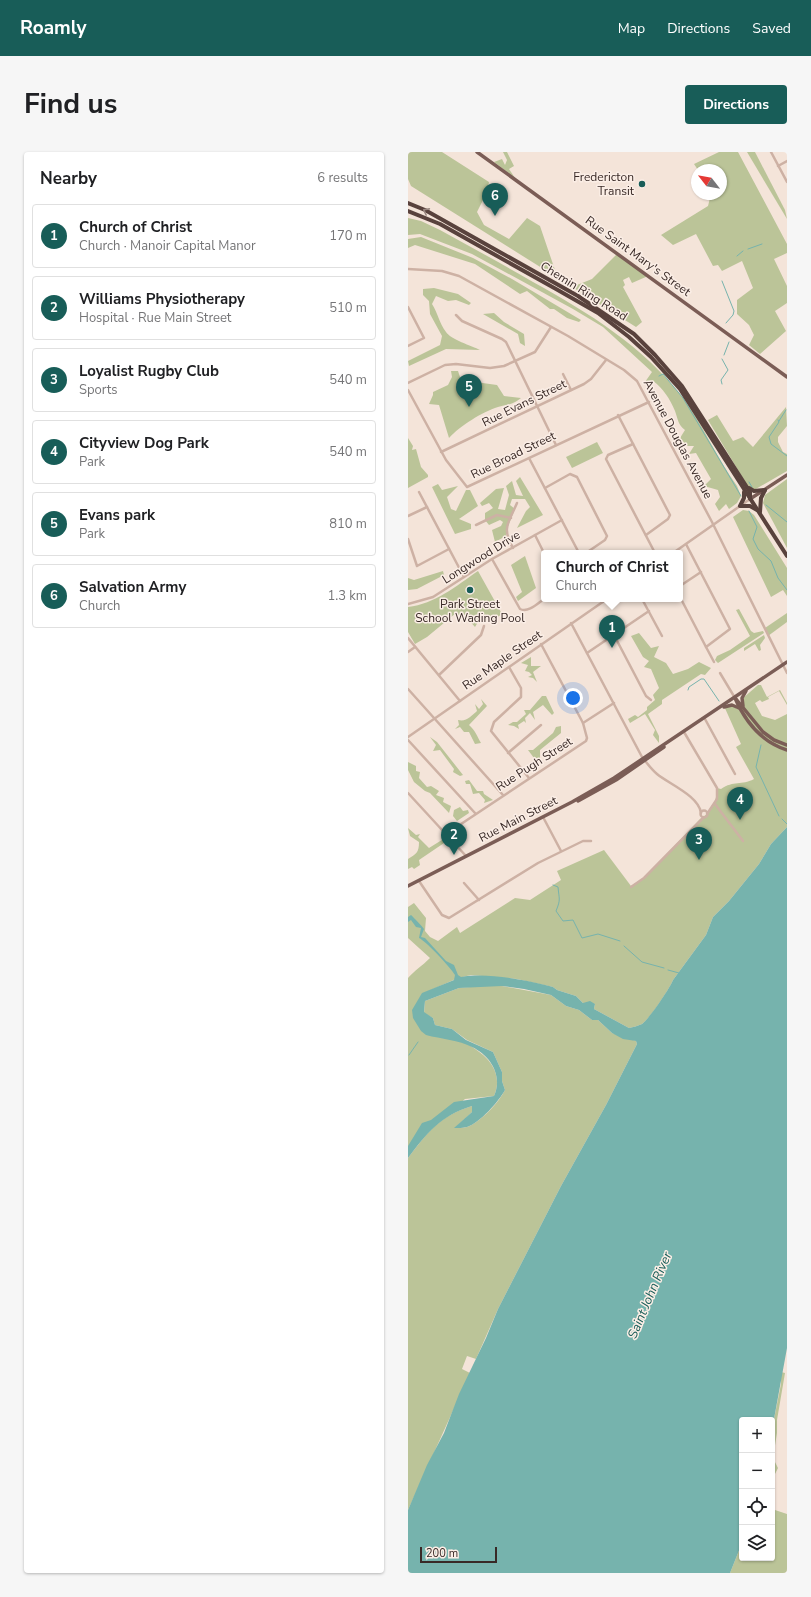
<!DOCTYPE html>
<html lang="en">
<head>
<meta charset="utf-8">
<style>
	:root { --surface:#fff; --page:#f6f6f6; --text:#202124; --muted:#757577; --line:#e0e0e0; --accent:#185d58 }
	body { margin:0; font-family:"Nunito Sans",sans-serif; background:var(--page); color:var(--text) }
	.controls { position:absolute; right:12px; bottom:12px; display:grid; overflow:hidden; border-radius:4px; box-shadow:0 1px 3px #0004 }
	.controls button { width:36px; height:36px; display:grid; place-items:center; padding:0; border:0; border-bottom:1px solid var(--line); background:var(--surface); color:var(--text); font:20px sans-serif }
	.compass { position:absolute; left:283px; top:12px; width:36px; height:36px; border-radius:50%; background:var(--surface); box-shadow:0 1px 3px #0004; rotate:301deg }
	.scale { position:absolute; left:12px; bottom:10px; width:77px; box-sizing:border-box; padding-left:4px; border:2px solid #382926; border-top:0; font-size:11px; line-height:14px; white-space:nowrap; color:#382926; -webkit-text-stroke:3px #fbeee6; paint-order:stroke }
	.you { position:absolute; left:165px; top:546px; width:14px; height:14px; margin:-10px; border:3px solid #fff; border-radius:50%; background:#1a73e8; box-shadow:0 0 0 6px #1a73e833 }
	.badge { display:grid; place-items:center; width:26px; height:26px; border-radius:50%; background:var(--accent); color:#fff; font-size:13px; font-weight:700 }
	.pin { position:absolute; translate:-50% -33px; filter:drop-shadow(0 1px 2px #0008) }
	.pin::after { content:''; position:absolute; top:21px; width:14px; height:12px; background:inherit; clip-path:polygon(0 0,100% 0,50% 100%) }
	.popup { position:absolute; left:133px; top:398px; width:142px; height:52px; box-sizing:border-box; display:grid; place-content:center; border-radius:4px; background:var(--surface); filter:drop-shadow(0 1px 3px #0005); font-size:13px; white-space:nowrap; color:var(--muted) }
	.popup b { font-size:15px; color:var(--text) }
	.popup::after { content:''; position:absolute; left:50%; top:100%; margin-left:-8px; border:8px solid transparent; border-top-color:var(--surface) }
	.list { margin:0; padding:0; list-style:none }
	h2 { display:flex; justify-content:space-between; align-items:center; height:52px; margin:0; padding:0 16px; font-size:17px }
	h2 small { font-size:13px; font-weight:400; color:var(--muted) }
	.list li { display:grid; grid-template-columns:26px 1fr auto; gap:12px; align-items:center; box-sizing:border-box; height:64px; margin:0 8px 8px; padding:0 8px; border:1px solid var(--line); border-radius:4px }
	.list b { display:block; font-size:15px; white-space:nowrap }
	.list p { margin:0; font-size:13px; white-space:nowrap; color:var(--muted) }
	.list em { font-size:13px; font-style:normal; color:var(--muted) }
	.icon { flex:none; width:22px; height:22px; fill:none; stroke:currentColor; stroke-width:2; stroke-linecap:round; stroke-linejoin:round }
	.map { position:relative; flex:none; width:379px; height:1421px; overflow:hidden; border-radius:4px }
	header { display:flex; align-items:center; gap:24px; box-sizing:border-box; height:56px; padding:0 20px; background:var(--accent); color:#fff }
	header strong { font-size:19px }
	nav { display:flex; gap:22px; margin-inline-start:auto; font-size:14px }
	.intro { display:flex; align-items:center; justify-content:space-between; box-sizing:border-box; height:96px; padding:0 24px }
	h1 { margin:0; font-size:28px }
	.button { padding:10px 18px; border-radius:4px; background:var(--accent); color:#fff; font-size:14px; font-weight:700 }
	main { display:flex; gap:24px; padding:0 24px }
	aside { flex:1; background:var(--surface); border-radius:4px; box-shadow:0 1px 3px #0004 }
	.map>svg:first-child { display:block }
</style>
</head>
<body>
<header>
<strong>Roamly</strong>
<nav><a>Map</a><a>Directions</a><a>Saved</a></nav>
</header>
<div class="intro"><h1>Find us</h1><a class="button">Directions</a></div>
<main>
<aside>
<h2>Nearby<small>6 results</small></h2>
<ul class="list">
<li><span class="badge">1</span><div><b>Church of Christ</b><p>Church · Manoir Capital Manor</p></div><em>170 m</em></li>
<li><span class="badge">2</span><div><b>Williams Physiotherapy</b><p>Hospital · Rue Main Street</p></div><em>510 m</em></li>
<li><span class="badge">3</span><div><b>Loyalist Rugby Club</b><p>Sports</p></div><em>540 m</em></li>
<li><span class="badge">4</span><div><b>Cityview Dog Park</b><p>Park</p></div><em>540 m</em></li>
<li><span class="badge">5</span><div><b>Evans park</b><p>Park</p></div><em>810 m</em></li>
<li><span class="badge">6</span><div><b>Salvation Army</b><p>Church</p></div><em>1.3 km</em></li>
</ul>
</aside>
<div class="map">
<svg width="379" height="1421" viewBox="0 0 379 1421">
	<rect width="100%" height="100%" fill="#f4e4d9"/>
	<!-- green -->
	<g fill="#bbc498">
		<polygon points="0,0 34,0 81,30 79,40 69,60 76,73 101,87 119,66 132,74 148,121 169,133 184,127 209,102 240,124 224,131 221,125 215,128 217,133 215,135 234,170 228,175 3,34 0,27"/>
		<polygon points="95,0 99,0 106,14 101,17 107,26 86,10 94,7 97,13 99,8"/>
		<polygon points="311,0 330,0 379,92 379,101 366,107 379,134 379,151 367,159 378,179 352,202 341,193 346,183 341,173 329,162 329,148 345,136 334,109 314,119 310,113 305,114 288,82 265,93 253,83 300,54 303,42 313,42 313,18 290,18 286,12"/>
		<polygon points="339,0 347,0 377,58 379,67"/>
		<path d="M0 66 13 69 32 78C63 95 94 112 125 130 181 161 235 194 275 246 295 273 309 306 329 334L333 344 329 351 321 357 318 352 311 359 307 352 312 345 310 338 296 334 303 327 288 301 281 302 286 294H279L272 286 277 278C270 273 270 267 267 259 262 247 255 236 245 229L237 230 244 220 195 175 165 157 64 102 12 82 0 83Z"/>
		<polygon points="13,85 65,106 104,127 173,168 171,170 159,166 146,157 142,157 119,139 112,142 67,112 7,93 0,96 0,87"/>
		<path d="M26 136 50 142 63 151 61 153 48 148 40 149 28 144 24 152C30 161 31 171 38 180 42 187 64 194 72 198L38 197 1 214 0 209 32 193 34 184 22 162 21 149 15 143V137Z"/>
		<polygon points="86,161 96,170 116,182 117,194 112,191 110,182 75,162"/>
		<path d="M43 219H50L53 228 89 233 96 244 113 246C104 253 101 252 90 255 74 260 52 274 41 286L31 253 21 252 25 243V240L40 233 44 225Z"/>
		<polygon points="378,255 379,274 370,285 370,290 375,300 379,302 379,319 346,338 339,333 300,268 309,263 325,289 335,285 345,295"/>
		<polygon points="0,286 5,294 4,298 8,297 13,315 20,323 20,325 0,336"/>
		<polygon points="189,290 195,301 164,316 158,305"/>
		<polygon points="112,325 135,363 109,376 118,359 122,355 117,347 104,347 102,353 107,357 98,379 98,384 87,390 84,378 93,374 95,370 92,368 81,373 77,368 77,361 85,356 81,351 74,354 72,351 88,337 96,336 90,357 97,358 101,343 98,334 104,329 108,343 115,344 108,329"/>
		<polygon points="379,327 379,396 355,351 357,343"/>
		<polygon points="30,332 34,338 50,334 39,345 43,357 48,359 58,338 62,338 70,354 51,367 63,372 63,377 47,382 24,335"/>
		<polygon points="335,358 341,359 346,363 379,416 379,444 375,438 363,445 325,365"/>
		<polygon points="117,404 128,436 110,449 108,445 114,440 103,413"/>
		<polygon points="35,419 36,423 9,437 0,438 0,426 6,428"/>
		<path d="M70 419 94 462 82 470 76 467 70 470 67 475 58 465 55 467 48 461 19 485 7 492 0 480V455C27 452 48 434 70 419Z"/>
		<polygon points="331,457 343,479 346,481 355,479 356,481 310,511 307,508 309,504 322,498 342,484 328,458"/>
		<polygon points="379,461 379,470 360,484 357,476"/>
		<polygon points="231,481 243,496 251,494 246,505 258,511 265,522 280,517 291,510 303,516 297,523 293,522 254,548 254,552 240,562 251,584 251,591 245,583 247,578 237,562 222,571 220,567 227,563 230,565 239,558 239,555 247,548 245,543 251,536 243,517 236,515 241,509 235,505 223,484"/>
		<polygon points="356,483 357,486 352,493 353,498 351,499 347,492 336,499 336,496"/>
		<polygon points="123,505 123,514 133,514 125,520 129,530 125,526 120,525 124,523 121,520 117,519 120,513 113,511"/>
		<path d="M350 533H353L359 545 372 538 379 551V553L371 539 360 545 361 547 354 550 352 548 347 551 354 564 367 568 379 562V675L363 692 351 712 321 749 305 765 298 783 265 828C262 836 241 868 234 872 230 874 225 875 221 876L186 857 187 852 175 851 168 844 149 838 145 835 109 827 63 823 50 826 14 842 10 870C39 883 104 901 86 944L57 947 0 995V826C7 818 14 814 22 806L0 786V755L6 751 18 766 17 779 22 785 30 789 49 775 52 781 107 746 122 748 153 728 149 719 196 698 223 734 236 726 292 667C303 661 309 649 309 636L313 637C326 628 333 634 346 627L328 595 333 592 316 554 321 553 332 558 334 547Z"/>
		<polygon points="134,544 138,544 146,561 144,563 135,553 125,560 127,568 122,561 117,566 118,571 116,569 110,573 111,577 106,574 100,573 105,570 109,570 118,562 116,558 122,558"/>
		<path d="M73 547 79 554 61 573C67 578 69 584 73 591L67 592 61 580H56L52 575 47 577 51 573 50 568C59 570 63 564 69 559L67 552 71 557 75 552Z"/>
		<polygon points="153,574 153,581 132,598 132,606 126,606 120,598 125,598 145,581 148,575"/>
		<polygon points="22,585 29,590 55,623 52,624 45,620 46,617 32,598 25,599 28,593"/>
		<polygon points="0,610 8,614 8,619 12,620 11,626 19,635 23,634 31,639 28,643 36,646 35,650 43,654 41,661 22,641 17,639 6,630 0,618"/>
		<polygon points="61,628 69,639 75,639 76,642 85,648 76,651 77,648 71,641 65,642 62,632 58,632 57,629"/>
		<polygon points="52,655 55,659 60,658 61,661 49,669 45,664 46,658"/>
		<path d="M0 676 8 683 12 682 10 685 21 696 37 686 39 689 11 708 12 713 6 717 4 715 0 717V707C8 702 11 701 11 690L2 684Z"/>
		<path d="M74 834H94L143 843 158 854 171 858 184 868H190L204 881 228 889 229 892 198 953 153 1034 90 1157 68 1207 59 1204 54 1217 62 1221 0 1358V1006C20 980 31 964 64 954V960L47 976C50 975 56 976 59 975 73 970 91 950 97 938L94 929V920L85 900 59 888 44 877 27 873 25 866 16 861 17 849 51 836Z"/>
		<polygon points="373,1220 377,1221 369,1268 369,1281 365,1306 370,1316 367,1322 364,1321 366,1267 373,1232"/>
		<polygon points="364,1357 379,1362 379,1421 322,1421 334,1391 334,1406 364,1406"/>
	</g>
	<!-- water -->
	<path fill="#76b3ad" d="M379 675V1196L366 1267 364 1294V1268H334V1391L322 1421H0V1358L19 1313 36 1281 51 1242 78 1186 90 1157 153 1034 198 953 229 892 228 889 215 887 204 881 190 868H184L171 858 158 854 143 843 116 837 94 834 51 836 17 849 16 860 25 866 27 873 44 877 58 888 85 900 94 920V929L97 938C91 949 72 971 59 975 55 976 50 976 46 976L64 960V954C32 964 19 981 0 1006V994L14 971 23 968 46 950 86 944C95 924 83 904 64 895 51 888 33 887 18 883L13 879 5 866 4 858 14 841 46 828 47 823C43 816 18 789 11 786L13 776 8 775 3 768 0 770V765L3 763C5 765 15 775 16 777L13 785 17 786 38 809 46 813 50 823 53 825C78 820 120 828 145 835L149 838 168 844 175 851 182 849 187 852 186 857 221 876C225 875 230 874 234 872 241 867 262 836 265 828L298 783 305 765 321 749 351 712 363 692Z"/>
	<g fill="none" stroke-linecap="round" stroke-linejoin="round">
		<!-- stream -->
		<g stroke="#76b3ad" stroke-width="1">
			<polyline points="340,97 354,92"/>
			<polyline points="329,104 335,99"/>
			<polyline points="314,129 326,159 325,163 318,171"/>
			<polyline points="316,203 321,190"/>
			<polyline points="251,224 255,222 275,246 333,344"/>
			<polyline points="314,232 313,228 320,218 314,207"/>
			<polyline points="370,268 371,270 361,285 363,292 379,304"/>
			<polyline points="371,269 378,258"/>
			<polyline points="341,330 344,335"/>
			<polyline points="358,353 379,370"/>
			<polyline points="341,359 349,375 345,387 350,397 363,409 370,426 379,438"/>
			<polyline points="280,538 281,535 293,527 296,527 311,549"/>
			<polyline points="353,593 348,615 371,664"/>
			<polyline points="374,667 379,672"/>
			<path d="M145 733 150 735C151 747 153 747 148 759L155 769 165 768 174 786 190 782 212 789"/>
			<polyline points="216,794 234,810 256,816"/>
			<polyline points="260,818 271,821"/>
			<polyline points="1,903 10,890"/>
		</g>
		<!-- minor -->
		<g stroke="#cdb1a4" stroke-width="2.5">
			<polyline points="363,0 379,30"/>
			<polyline points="370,14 379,9"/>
			<polyline points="0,117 34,119 51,124 160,184 216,218 229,229 304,370 379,521"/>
			<polyline points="0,155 16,186 0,194"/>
			<polyline points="48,163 54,169 94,187 98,190 148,293"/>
			<polyline points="155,222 163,238"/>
			<polyline points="0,231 37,213 48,212 82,216 96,214 127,200 143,175"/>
			<polyline points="0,238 38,308 59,335 241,250"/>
			<polyline points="210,263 262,363 260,367 238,383"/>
			<polyline points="225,292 200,303 198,307 247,401"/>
			<polyline points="33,300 176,232 183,227 198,208"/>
			<polyline points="121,306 171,401"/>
			<polyline points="137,336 162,322 169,325 199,384 197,388 178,401"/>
			<polyline points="11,340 56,425"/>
			<polyline points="0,364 19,355"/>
			<polyline points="68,373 89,363 103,366"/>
			<polyline points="127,383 136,401"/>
			<polyline points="0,387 9,414 41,397"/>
			<path d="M105 396C93 376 101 370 109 351"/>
			<polyline points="265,401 342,347"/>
			<path d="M84 407 112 457C120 461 129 452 136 447"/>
			<polyline points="272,434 293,420"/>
			<polyline points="272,445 298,495 322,477 278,392"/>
			<polyline points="234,447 254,484"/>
			<polyline points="0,452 25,445 84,407 154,368"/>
			<path d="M163 471 234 605C239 611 243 617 249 622 261 632 291 644 293 661"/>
			<polyline points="206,483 238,544 243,548"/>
			<polyline points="0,486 52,549"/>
			<polyline points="133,492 175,571"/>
			<polyline points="298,495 306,510"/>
			<polyline points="0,500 7,495"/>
			<polyline points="179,501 241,459"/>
			<polyline points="101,515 113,536 113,545 86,570 83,579 121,626"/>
			<polyline points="312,521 327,546"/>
			<polyline points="31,523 73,483 76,474"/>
			<polyline points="0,537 95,643"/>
			<polyline points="297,567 327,622"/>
			<polyline points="276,580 309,636 309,647 299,662"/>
			<polyline points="0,585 199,447"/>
			<polyline points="0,588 67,661"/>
			<polyline points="100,601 133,573"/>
			<polyline points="0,641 58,704"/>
			<polyline points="307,652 335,689"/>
			<circle cx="296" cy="662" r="3.5"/>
			<polyline points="135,665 153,699"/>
			<polyline points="38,682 178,589 179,586 175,571 206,551"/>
			<polyline points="11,729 34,763 41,766 130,711 175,689 183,689"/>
			<polyline points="56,731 71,748"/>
			<polyline points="223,735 236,726 296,665"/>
		</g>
		<!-- major -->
		<g stroke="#7b5d56" stroke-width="3.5">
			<polyline points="69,0 379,225"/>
			<polyline points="342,347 379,323"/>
			<path d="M327 546C337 569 354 590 379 598"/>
			<polyline points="328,547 355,580 366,588 379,593"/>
			<polyline points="335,554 334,546 338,539"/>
			<polyline points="316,555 324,553 331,556"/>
			<polyline points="170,649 208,628 256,595"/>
			<polyline points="0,734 164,650 206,626 379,510"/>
		</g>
		<!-- highway -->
		<g stroke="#59423d" stroke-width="4">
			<polyline points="0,51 17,58 170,144 226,182 247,203 274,234 342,340 342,346"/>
			<polyline points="0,59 32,72 148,137 190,161 221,185 243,205 272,237 379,404"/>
			<polyline points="341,336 346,339 357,338"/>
			<polyline points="336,340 336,346 332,354 342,354 349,358"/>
			<polyline points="352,360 353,346 357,338"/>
		</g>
	</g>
	<!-- one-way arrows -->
	<defs><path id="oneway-chevron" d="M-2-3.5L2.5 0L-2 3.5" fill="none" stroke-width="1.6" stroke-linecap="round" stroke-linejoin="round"/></defs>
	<use stroke="#9a8781" href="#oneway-chevron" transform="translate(18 59) rotate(-152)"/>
	<!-- markers -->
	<g fill="#185d58" stroke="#fbeee6" stroke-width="1.5">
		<circle cx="234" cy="32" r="4"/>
		<circle cx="62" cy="438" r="4"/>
	</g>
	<g text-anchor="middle" stroke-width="3" stroke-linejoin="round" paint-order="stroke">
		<!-- poi labels -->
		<g font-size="12" fill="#382926" stroke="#fbeee6" text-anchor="end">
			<text x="226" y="29">Fredericton<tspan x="226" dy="14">Transit</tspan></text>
			<text x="62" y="456" text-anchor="middle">Park Street<tspan x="62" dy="14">School Wading Pool</tspan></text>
		</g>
		<!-- street labels -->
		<g font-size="12" fill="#382926" stroke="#fbeee6">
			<text transform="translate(230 104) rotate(36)" y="4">Rue Saint Mary's Street</text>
			<text transform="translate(176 139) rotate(32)" y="4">Chemin Ring Road</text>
			<text transform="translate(116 251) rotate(-26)" y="4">Rue Evans Street</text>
			<text transform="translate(270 287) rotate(62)" y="4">Avenue Douglas Avenue</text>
			<text transform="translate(105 303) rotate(-26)" y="4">Rue Broad Street</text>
			<text transform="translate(73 405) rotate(-32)" y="4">Longwood Drive</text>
			<text transform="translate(94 508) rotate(-35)" y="4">Rue Maple Street</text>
			<text transform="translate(126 612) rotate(-33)" y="4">Rue Pugh Street</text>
			<text transform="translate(110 667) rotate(-27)" y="4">Rue Main Street</text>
		</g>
		<!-- water labels -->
		<g font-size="13" font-style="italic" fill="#185d58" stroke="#fbeee6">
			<text transform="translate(241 1143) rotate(-67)" y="5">Saint John River</text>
		</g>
	</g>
</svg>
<div class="controls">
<button>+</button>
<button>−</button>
<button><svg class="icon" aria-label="locate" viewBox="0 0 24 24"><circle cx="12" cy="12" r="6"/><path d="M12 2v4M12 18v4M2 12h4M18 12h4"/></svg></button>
<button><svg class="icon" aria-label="layers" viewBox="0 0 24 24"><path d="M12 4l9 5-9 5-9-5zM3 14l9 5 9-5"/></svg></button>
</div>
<svg class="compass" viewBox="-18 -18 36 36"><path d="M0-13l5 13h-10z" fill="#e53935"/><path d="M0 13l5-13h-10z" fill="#757577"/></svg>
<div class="scale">200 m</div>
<div class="you"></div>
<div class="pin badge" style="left:204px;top:496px">1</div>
<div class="popup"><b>Church of Christ</b>Church</div>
<div class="pin badge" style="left:46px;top:703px">2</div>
<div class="pin badge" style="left:291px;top:708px">3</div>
<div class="pin badge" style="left:332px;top:668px">4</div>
<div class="pin badge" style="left:61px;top:255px">5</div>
<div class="pin badge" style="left:87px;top:64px">6</div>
</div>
</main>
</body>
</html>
